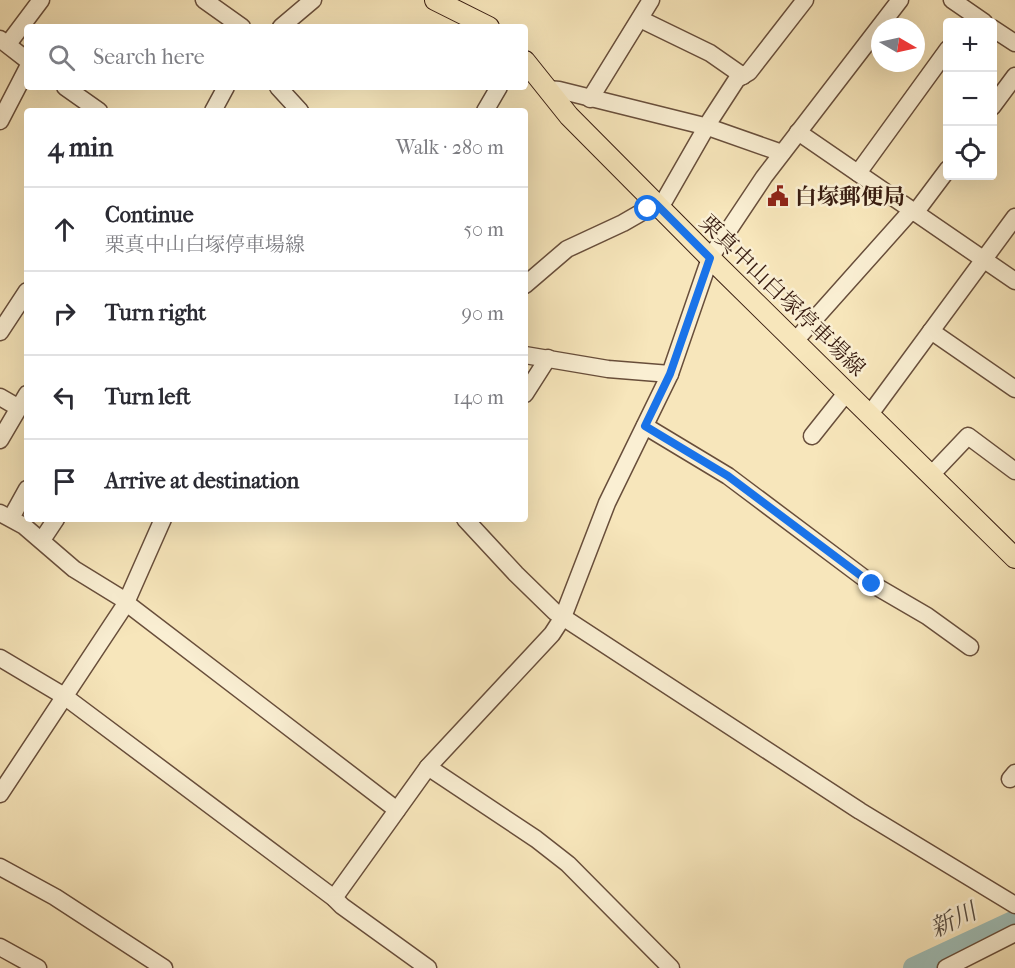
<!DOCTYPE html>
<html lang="en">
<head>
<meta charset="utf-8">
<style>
	:root { --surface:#fff; --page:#f2f2f3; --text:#2b2b33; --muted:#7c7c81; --line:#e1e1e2 }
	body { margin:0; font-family:"IM FELL French Canon","Noto Serif JP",serif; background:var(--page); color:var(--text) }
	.controls { position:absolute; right:18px; top:18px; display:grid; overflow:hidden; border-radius:6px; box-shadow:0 6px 24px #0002 }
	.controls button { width:54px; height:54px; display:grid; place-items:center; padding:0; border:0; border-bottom:2px solid var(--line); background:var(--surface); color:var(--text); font:30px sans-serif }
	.compass { position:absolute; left:871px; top:18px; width:54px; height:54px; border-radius:50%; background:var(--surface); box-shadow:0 6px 24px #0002; rotate:99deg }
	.stop { position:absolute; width:18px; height:18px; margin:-14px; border:4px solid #1a73e8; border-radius:50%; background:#fff }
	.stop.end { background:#1a73e8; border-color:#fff; box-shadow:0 2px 6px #0008 }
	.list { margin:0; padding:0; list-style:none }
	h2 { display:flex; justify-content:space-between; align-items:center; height:78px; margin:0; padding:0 24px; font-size:26px }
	h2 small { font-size:20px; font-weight:400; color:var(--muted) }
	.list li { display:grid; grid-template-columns:39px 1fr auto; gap:18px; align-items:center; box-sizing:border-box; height:84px; padding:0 24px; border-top:2px solid var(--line) }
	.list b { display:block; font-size:22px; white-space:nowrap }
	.list p { margin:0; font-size:20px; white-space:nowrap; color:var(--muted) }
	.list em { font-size:20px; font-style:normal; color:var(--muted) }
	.icon { flex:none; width:33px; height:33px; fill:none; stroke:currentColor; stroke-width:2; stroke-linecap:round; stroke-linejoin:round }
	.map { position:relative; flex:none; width:1015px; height:968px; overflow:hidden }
	.search { position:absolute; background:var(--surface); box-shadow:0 6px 24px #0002; left:24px; top:24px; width:504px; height:66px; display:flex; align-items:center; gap:15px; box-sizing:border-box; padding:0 21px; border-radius:6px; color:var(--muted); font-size:22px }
	.panel { position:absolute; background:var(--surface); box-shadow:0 6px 24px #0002; left:24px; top:108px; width:504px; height:414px; border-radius:6px }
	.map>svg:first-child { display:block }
</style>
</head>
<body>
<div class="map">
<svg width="1015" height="968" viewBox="0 0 1015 968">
	<rect width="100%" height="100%" fill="#f7e6bb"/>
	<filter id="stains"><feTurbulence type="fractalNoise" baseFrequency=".00333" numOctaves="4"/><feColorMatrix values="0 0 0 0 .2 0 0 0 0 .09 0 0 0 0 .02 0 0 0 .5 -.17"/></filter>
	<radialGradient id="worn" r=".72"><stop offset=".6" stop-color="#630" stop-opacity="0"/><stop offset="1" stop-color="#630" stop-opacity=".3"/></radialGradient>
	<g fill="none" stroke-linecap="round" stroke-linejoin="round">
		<!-- river -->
		<polyline stroke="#9fbeb7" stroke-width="22" points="914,968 1015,921"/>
		<defs>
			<g id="minor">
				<polyline points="204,0 242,27"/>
				<polyline points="952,0 984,22"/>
				<polyline points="640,19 710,53 743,76"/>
				<polyline points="281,27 313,0"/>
				<polyline points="992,28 1015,43"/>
				<polyline points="0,39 27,60"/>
				<polyline points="8,44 41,0"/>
				<polyline points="65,87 99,111"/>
				<polyline points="278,87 300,111"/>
				<polyline points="548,89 559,90 708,127 782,153"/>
				<polyline points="590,99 651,0"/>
				<polyline points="992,107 1015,76"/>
				<polyline points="213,111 226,87"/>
				<polyline points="485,111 499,87"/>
				<polyline points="0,121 27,69"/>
				<polyline points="798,132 1015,281"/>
				<polyline points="858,173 948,49"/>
				<polyline points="660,208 711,119 737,79 749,72 805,0"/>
				<polyline points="915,213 948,169"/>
				<polyline points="525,285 567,249 623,223 656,204"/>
				<polyline points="931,331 1015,389"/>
				<polyline points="0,332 27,291"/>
				<polyline points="795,341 911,211"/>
				<polyline points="525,355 608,369 670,374"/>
				<polyline points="525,394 548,358"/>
				<polyline points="0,397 19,408"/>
				<polyline points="870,414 1015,217"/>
				<polyline points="645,426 728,476 872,584 927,616 970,647"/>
				<polyline points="812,436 847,392"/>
				<polyline points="0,440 27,394"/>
				<polyline points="931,475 968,436 1015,471"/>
				<polyline points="0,513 24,526 74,569 126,601"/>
				<polyline points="11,518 27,489"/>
				<polyline points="465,519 516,574 555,612 860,811 1015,905"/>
				<polyline points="42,540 56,519"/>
				<polyline points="125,605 129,605 397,810"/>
				<polyline points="0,658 64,696 334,898 342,906 428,968"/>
				<polyline points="428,767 536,839 568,864 671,968"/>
				<polyline points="1010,779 1015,773"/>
				<polyline points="0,794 125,605 163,519"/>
				<polyline points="0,867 55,897 164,968"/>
				<polyline points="334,898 428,767 552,634 563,617 607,503 670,374 710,258 764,177 900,0"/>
				<polyline points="0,947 38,968"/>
				<polyline points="946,968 1015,933"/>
			</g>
			<g id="major">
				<polyline points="435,0 489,27"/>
				<polyline points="525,61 569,116 710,258 1015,558"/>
			</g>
		</defs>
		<!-- minor casing -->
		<use href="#minor" stroke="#684e3b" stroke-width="19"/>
		<!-- major casing -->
		<use href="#major" stroke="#381c10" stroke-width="22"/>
		<!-- minor -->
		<use href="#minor" stroke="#faefd3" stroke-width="16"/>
		<!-- major -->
		<use href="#major" stroke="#f7e6bb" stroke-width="20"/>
	</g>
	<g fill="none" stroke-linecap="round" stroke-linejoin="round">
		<!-- route -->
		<polyline stroke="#1a73e8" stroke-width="8" points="648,209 656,204 710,258 670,374 645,426 728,476 872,584"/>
	</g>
	<!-- icons -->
	<defs>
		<symbol id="civic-bare" viewBox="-9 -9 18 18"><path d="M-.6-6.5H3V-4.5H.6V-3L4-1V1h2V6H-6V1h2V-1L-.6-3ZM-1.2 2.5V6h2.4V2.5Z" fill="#8f2418" stroke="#faefd3" stroke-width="2.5" paint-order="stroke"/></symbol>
	</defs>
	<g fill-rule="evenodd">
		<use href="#civic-bare" x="763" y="181" width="30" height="30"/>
	</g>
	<g text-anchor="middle" stroke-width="5" stroke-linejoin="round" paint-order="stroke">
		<!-- poi labels -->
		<g font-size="22" font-weight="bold" fill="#381c10" stroke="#faefd3" text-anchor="start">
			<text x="795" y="204">白塚郵便局</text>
		</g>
		<!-- street labels -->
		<g font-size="22" fill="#381c10" stroke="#faefd3">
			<text transform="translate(783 295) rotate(44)" y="8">栗真中山白塚停車場線</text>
		</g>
		<!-- water labels -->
		<g font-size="24" font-style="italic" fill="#574d42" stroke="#faefd3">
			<text transform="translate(953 920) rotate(-25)" y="8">新川</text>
		</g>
	</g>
	<rect width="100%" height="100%" filter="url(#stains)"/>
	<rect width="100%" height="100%" fill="url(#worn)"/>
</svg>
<div class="controls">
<button>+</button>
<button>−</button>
<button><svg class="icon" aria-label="locate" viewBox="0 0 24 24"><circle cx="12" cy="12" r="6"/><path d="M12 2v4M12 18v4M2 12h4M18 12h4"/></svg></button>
</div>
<svg class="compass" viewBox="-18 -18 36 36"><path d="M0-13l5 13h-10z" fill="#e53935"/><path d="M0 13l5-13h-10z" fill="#7c7c81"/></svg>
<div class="stop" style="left:648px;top:209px"></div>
<div class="stop end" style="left:872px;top:584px"></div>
<div class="search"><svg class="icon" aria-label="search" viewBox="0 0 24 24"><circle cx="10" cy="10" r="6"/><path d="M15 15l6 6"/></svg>Search here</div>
<section class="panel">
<h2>4 min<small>Walk · 280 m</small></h2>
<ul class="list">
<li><svg class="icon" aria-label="ahead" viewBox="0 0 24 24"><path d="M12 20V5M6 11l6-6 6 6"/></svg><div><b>Continue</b><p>栗真中山白塚停車場線</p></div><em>50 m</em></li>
<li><svg class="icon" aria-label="right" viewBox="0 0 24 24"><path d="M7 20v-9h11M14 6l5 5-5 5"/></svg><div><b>Turn right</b></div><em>90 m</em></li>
<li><svg class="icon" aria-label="left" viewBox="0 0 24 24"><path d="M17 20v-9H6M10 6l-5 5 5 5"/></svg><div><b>Turn left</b></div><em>140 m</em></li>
<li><svg class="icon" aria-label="arrive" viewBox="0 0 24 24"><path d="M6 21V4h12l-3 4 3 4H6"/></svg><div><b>Arrive at destination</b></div></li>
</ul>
</section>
</div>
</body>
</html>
